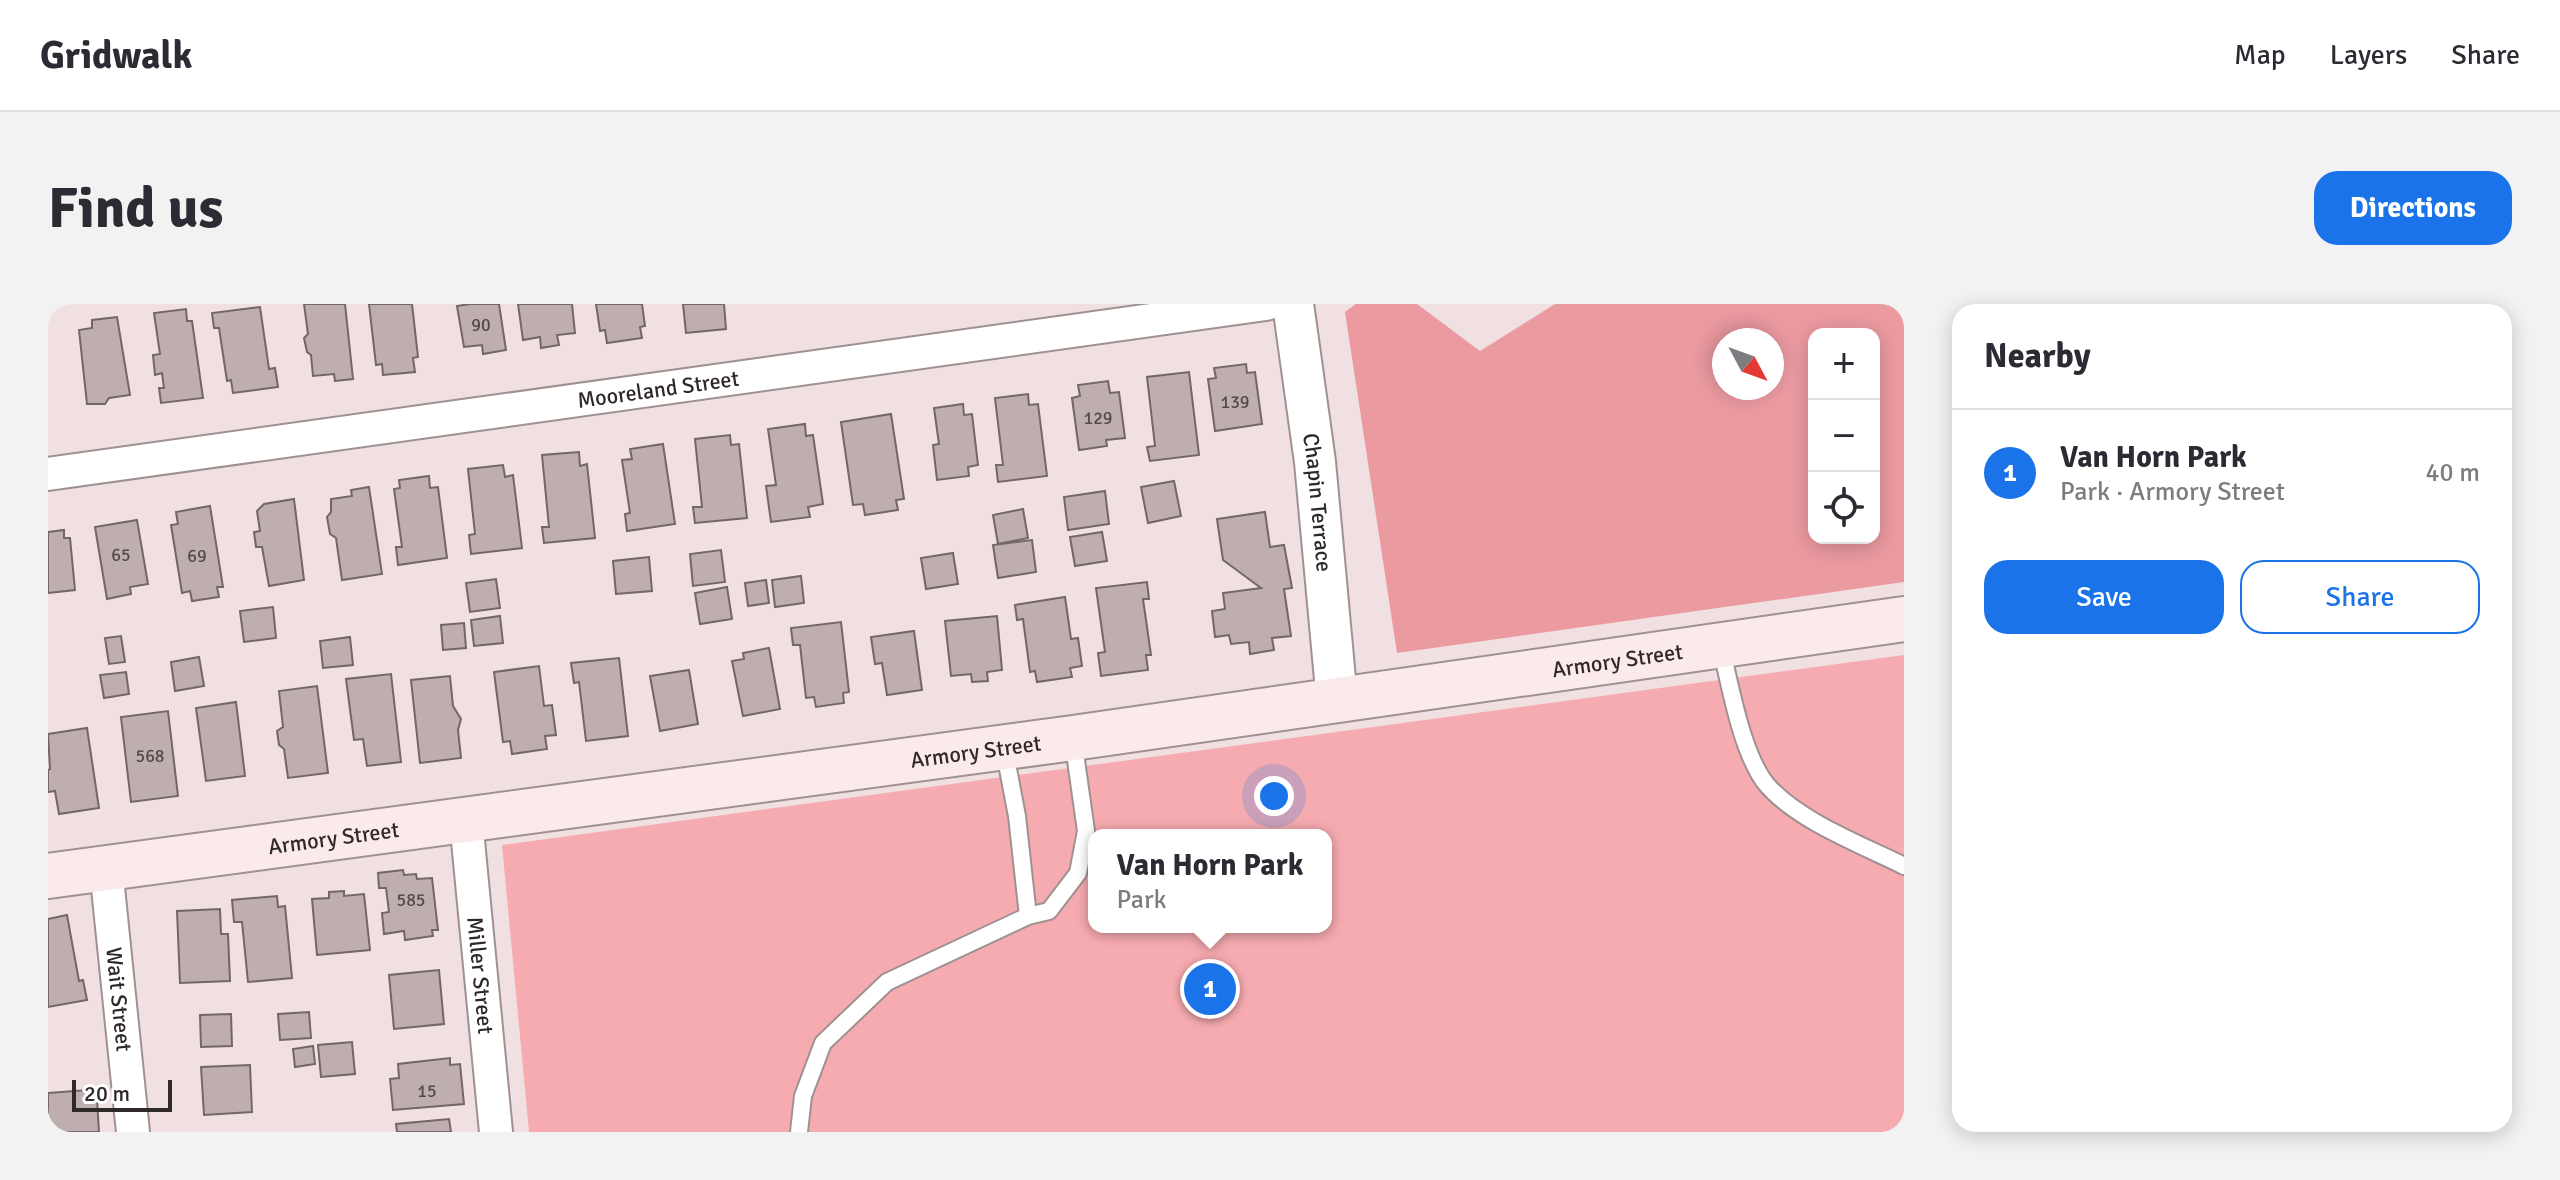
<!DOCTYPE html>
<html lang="en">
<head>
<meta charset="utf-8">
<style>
	:root { --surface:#fff; --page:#f2f2f3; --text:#2b2b33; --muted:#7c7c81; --line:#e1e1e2; --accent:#1a73e8 }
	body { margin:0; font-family:Signika,sans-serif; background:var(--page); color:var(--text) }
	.controls { position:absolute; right:24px; top:24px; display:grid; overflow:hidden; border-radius:16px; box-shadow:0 4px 20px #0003 }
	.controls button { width:72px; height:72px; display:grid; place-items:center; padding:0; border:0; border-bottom:2px solid var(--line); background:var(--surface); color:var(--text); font:40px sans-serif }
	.compass { position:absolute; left:1664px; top:24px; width:72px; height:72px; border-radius:50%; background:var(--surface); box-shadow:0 4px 20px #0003; rotate:131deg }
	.scale { position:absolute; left:24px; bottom:20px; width:100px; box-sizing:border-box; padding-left:8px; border:4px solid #2f2829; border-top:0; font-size:22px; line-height:28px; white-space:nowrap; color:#2f2829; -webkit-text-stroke:6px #fff; paint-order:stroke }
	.you { position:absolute; left:1226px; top:492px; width:28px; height:28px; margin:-20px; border:6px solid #fff; border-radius:50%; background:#1a73e8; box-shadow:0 0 0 12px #1a73e833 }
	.badge { display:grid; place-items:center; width:52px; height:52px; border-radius:50%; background:var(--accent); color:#fff; font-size:26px; font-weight:700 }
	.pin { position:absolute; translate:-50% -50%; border:4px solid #fff; box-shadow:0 2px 8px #0006 }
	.popup { position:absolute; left:1040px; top:525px; width:244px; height:104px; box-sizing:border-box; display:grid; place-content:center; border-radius:16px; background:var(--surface); filter:drop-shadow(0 2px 6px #0005); font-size:26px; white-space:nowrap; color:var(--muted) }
	.popup b { font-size:30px; color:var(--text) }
	.popup::after { content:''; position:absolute; left:50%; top:100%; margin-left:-16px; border:16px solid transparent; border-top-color:var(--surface) }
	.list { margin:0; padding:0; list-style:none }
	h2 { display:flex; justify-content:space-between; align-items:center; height:104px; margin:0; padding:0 32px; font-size:34px }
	h2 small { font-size:26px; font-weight:400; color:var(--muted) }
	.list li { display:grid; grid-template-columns:52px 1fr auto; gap:24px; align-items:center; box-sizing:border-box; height:128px; padding:0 32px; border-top:2px solid var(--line) }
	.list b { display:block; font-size:30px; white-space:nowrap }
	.list p { margin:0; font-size:26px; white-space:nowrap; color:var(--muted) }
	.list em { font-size:26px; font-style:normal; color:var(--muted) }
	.actions { display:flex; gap:16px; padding:24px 32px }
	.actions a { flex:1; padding:18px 0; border:2px solid var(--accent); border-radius:24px; text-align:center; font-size:28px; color:var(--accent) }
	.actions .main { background:var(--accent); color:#fff }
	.icon { flex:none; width:44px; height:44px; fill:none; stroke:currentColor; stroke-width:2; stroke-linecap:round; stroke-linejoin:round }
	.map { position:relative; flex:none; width:1856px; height:828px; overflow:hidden; border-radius:24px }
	header { display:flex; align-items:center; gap:48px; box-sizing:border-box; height:112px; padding:0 40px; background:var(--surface); border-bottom:2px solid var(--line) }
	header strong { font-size:38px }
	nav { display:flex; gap:44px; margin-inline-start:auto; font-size:28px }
	.intro { display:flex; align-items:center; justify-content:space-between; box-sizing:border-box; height:192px; padding:0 48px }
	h1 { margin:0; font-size:56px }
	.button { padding:20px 36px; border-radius:24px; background:var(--accent); color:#fff; font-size:28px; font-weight:700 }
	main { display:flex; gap:48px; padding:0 48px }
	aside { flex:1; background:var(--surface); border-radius:24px; box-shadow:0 4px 20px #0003 }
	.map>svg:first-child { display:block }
</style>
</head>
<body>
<header>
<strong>Gridwalk</strong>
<nav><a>Map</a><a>Layers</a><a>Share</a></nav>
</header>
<div class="intro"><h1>Find us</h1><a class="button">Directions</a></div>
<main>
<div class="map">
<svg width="1856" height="828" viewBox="0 0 1856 828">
	<rect width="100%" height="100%" fill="#f1e0e1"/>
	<!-- green -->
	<path fill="#f6abb0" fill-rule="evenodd" d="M1856 351V828H481L454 541ZM1046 531H1278V623H1046Z"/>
	<!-- forest -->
	<path fill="#eb9aa0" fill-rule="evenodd" d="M1308 0H1369L1432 47 1507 0H1856V278L1349 349 1297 8ZM1766 30H1826V234H1766ZM1676 36H1724V84H1676Z"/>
	<!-- building -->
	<g fill="#beaeaf" stroke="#746566" stroke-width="2">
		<polygon points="256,0 297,0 305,75 287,77 286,70 265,72 263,51 259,48 256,34 260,30"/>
		<polygon points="321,0 364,0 370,53 365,54 367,68 335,71 334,60 328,61"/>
		<polygon points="422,0 451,0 458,46 435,50 434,41 416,43 409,2"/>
		<polygon points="470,0 524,0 527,29 509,31 511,41 493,44 492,33 475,36"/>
		<polygon points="548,0 594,0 597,22 592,23 594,34 559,39 557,26 552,27"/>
		<polygon points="635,0 676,0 678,25 638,29"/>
		<polygon points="212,3 221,65 227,64 230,83 185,89 183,76 179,77 171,24 166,24 164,9"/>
		<polygon points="138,5 139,17 144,17 155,94 113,99 111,84 116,84 114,69 107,71 105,51 112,50 106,9"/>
		<polygon points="69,13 82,91 61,94 57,100 39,100 31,26 44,24 44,16"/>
		<polygon points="1198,60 1199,69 1207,68 1214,120 1167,127 1160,75 1168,74 1166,64"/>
		<polygon points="1141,68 1151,151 1102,157 1099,143 1107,142 1099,73"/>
		<polygon points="1060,77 1062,89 1071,88 1077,134 1058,136 1059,142 1031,146 1024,94 1032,92 1030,81"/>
		<polygon points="980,90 981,101 990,100 999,172 950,178 948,161 955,161 947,94"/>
		<polygon points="915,100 916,111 924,110 930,161 920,163 921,172 889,176 885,141 891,140 886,104"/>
		<polygon points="843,110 856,195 848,196 850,206 817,211 815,200 805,201 793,118"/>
		<polygon points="757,120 758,132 765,131 775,200 760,203 762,213 723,218 718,182 728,181 720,125"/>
		<polygon points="682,131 683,141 691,140 699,214 647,219 645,203 654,203 647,135"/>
		<polygon points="615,140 627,220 579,227 577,210 582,209 574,156 584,155 582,145"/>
		<polygon points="531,148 532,162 539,160 547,234 496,239 494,223 501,223 494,151"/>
		<polygon points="455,161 457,173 465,171 474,244 423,250 421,231 427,230 420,165"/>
		<polygon points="381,172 382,184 390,183 399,254 350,261 348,243 354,243 346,185 352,184 351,176"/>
		<polygon points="1126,177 1133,212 1100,219 1093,183"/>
		<polygon points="321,183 334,270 294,276 288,234 282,230 279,213 283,208 283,195 304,192 303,186"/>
		<polygon points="1057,187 1061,220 1020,226 1016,193"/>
		<polygon points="246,195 256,276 221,282 214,243 208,243 206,228 212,227 209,207 216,200"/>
		<polygon points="162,202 175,283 169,283 171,293 144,297 142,287 134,289 123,221 130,220 128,208"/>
		<polygon points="975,205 980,234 950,240 945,211"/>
		<polygon points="1217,208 1222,243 1236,241 1244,284 1236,285 1243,332 1224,334 1226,346 1202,350 1201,338 1183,340 1181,331 1167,333 1164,307 1177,305 1175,289 1213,284 1175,256 1169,215"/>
		<polygon points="89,216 100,280 82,283 83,290 59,295 47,223"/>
		<polygon points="16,226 16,234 22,234 27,286 0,289 0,228"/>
		<polygon points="1054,228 1059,257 1027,262 1022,233"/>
		<polygon points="984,236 988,268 950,274 945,241"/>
		<polygon points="673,246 677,278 645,282 642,250"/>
		<polygon points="905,249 910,280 878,285 873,254"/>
		<polygon points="601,253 604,287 568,290 565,257"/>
		<polygon points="753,272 756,299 727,303 724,276"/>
		<polygon points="448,275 452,304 422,308 418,279"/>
		<polygon points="718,276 721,299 700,302 697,279"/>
		<polygon points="1099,278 1101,295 1095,295 1103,351 1098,351 1100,366 1053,372 1050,349 1057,348 1048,284"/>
		<polygon points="679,283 684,315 652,320 647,289"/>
		<polygon points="1017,293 1023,335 1030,334 1034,362 1022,364 1024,373 989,378 987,367 982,368 975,315 969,316 967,301"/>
		<polygon points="225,303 228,334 196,338 192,307"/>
		<polygon points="452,312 455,339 426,342 423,316"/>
		<polygon points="949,312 954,366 939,368 940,377 924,378 923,370 903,372 897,317"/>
		<polygon points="793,318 801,388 795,389 796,399 768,403 766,393 758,394 752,341 745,341 743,324"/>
		<polygon points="416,319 418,344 395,346 393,321"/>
		<polygon points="866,327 874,386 839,391 834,359 827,360 823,333"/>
		<polygon points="73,332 77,358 61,360 57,334"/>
		<polygon points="302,333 305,361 275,364 272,337"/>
		<polygon points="721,344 732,405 695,412 684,357 696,355 695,349"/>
		<polygon points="151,353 156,382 127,387 123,358"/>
		<polygon points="571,354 580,432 538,437 531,378 526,379 523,359"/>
		<polygon points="491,362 496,402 504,401 508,431 497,432 499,445 464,450 462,437 455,438 446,368"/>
		<polygon points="641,366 650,420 612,427 602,372"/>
		<polygon points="78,368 81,390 56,394 52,371"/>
		<polygon points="343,370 353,458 319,462 315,435 306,436 298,375"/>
		<polygon points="402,372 405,402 413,415 410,426 413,454 372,459 363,376"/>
		<polygon points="269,382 280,469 240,474 236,445 231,441 229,427 235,423 231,387"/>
		<polygon points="188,398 197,472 158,477 148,404"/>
		<polygon points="120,407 130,492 83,498 73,413"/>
		<polygon points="39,424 51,504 11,510 7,487 0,488 0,466 2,465 0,430"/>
		<polygon points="355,566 356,571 368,570 369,575 384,574 390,626 384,626 385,632 357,636 356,627 336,630 334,609 341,608 338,584 331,584 330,569"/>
		<polygon points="296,587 296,592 316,590 322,646 269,651 264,595 281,594 281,588"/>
		<polygon points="229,592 230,603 237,602 244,674 200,678 194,618 186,618 184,596"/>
		<polygon points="172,605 173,630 180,630 182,677 132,679 129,607"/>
		<polygon points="19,611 31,677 35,676 39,696 0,703 0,615"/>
		<polygon points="391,666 396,720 346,725 341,671"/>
		<polygon points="261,708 263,734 232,736 230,710"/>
		<polygon points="183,710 184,742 153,743 152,711"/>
		<polygon points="304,738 307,770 273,773 270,741"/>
		<polygon points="265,742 267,760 247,763 245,745"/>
		<polygon points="402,754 402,761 412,760 416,800 345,806 342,775 351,774 350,760"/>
		<polygon points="202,761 204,808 156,811 153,763"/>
		<polygon points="39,786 39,794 49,794 51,828 0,828 0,789"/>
		<polygon points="401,815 403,828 349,828 348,820"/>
	</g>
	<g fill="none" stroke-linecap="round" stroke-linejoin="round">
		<defs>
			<g id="service">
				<path d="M1673 343C1682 381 1694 451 1719 481 1750 517 1814 541 1856 562"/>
				<polyline points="956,444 969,512 980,612"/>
				<polyline points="751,828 755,792 775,739 839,678 980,612 1001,607 1030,569 1038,527 1025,435"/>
			</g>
			<g id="minor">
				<path id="s1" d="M0 170 1218 0"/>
				<path id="s2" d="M418 516 448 828"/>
				<path id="s3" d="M58 564 85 828"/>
			</g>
			<g id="tertiary">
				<path id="s4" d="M1245 0 1267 158 1289 397"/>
			</g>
			<g id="secondary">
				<path id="s5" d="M0 572 1025 434 1856 315"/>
			</g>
		</defs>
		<!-- service casing -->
		<use href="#service" stroke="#a09191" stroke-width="20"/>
		<!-- minor casing -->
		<use href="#minor" stroke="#a09191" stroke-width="36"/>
		<!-- tertiary casing -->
		<use href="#tertiary" stroke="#a09191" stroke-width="44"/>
		<!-- secondary casing -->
		<use href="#secondary" stroke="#a09191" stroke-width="48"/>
		<!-- service -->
		<use href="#service" stroke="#fff" stroke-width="16"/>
		<!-- minor -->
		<use href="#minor" stroke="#fff" stroke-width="32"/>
		<!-- tertiary -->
		<use href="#tertiary" stroke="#fff" stroke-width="40"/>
		<!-- secondary -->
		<use href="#secondary" stroke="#fbeaeb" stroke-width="44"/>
	</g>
	<g text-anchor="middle" stroke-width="6" stroke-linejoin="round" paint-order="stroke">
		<!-- number labels -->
		<g font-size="18" fill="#534a4a">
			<text x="433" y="27">90</text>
			<text x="1187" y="104">139</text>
			<text x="1050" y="120">129</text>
			<text x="73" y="257">65</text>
			<text x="149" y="258">69</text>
			<text x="102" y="458">568</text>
			<text x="363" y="602">585</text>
			<text x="379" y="793">15</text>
		</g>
		<!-- street labels -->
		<g font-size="22" fill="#2f2829" stroke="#fff">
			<text dy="8" stroke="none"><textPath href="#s1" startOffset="616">Mooreland Street</textPath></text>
			<text dy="8" stroke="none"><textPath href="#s4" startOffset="200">Chapin Terrace</textPath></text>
			<text dy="8" stroke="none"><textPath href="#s5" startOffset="1584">Armory Street</textPath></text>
			<text dy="8" stroke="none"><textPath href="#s5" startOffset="936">Armory Street</textPath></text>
			<text dy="8" stroke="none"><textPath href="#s5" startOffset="288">Armory Street</textPath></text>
			<text dy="8" stroke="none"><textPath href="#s2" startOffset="156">Miller Street</textPath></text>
			<text dy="8" stroke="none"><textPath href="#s3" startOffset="132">Wait Street</textPath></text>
		</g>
	</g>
</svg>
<div class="controls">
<button>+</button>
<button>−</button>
<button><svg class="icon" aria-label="locate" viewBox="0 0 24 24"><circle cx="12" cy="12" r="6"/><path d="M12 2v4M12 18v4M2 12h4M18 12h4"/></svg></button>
</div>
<svg class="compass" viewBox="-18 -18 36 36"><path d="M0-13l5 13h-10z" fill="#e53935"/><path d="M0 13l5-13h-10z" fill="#7c7c81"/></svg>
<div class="scale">20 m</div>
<div class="you"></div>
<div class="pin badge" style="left:1162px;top:685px">1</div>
<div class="popup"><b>Van Horn Park</b>Park</div>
</div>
<aside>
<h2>Nearby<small></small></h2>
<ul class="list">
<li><span class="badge">1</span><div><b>Van Horn Park</b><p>Park · Armory Street</p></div><em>40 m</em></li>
</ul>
<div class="actions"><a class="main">Save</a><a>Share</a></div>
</aside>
</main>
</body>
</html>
